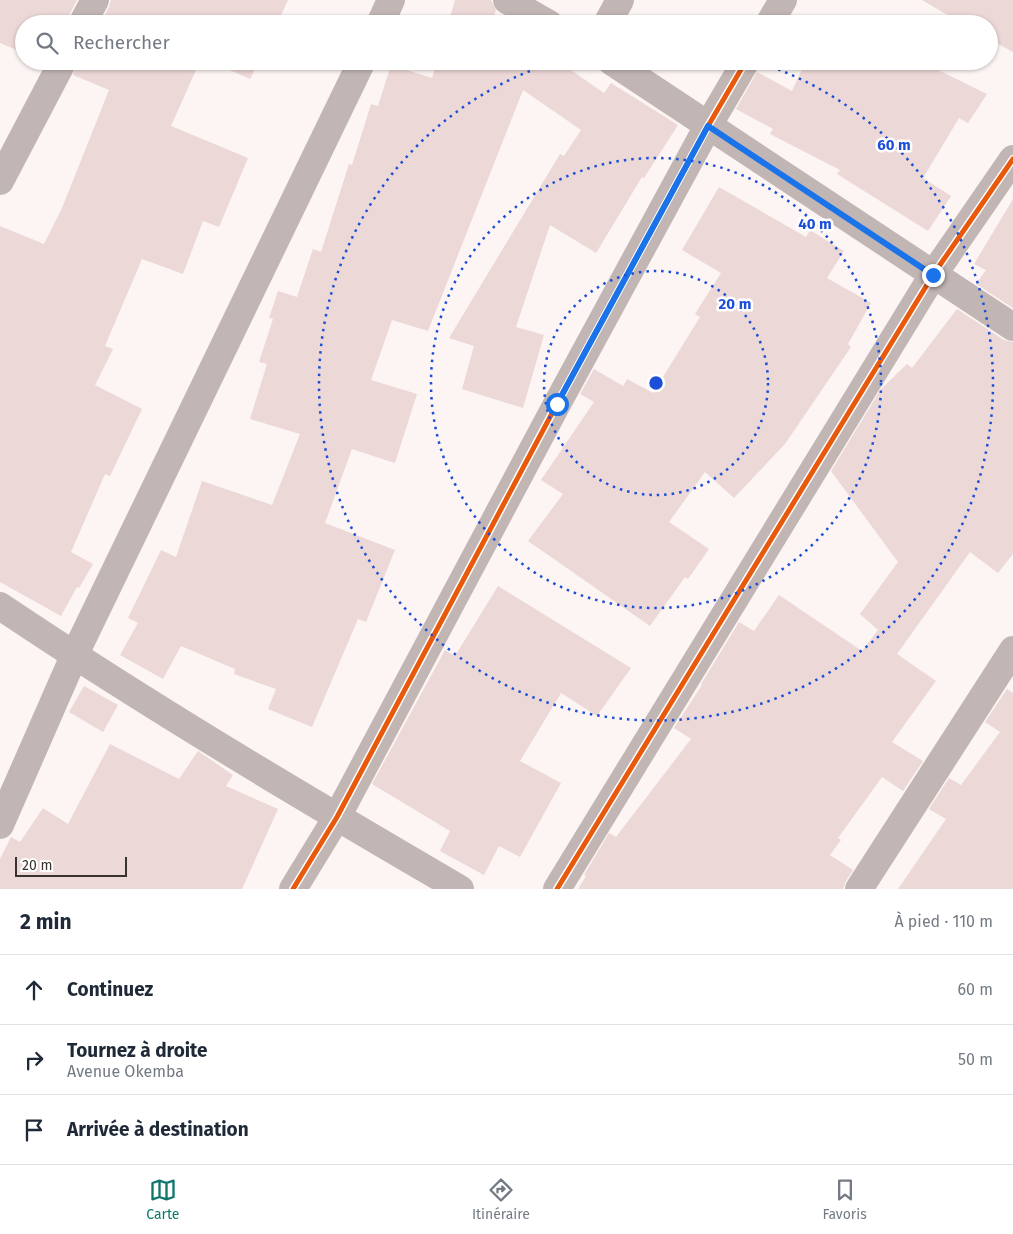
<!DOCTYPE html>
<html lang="fr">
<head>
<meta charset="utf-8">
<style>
	:root { --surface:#fff; --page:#f2f2f3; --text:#1f2937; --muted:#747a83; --line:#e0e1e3; --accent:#0f766e }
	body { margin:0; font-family:"Fira Sans",sans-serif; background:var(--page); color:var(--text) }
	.scale { position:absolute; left:15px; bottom:12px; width:112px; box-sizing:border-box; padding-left:5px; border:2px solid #383231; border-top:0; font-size:14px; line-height:18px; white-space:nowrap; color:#383231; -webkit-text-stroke:4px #fff; paint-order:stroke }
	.stop { position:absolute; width:15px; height:15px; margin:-11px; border:4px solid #1a73e8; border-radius:50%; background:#fff }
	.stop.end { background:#1a73e8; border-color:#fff; box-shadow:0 1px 5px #0008 }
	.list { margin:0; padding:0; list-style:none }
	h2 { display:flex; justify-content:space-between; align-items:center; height:65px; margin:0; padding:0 20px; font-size:21px }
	h2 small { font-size:16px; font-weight:400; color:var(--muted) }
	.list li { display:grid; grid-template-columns:32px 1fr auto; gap:15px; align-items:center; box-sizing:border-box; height:70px; padding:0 20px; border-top:1px solid var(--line) }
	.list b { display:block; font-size:19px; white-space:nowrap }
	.list p { margin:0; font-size:16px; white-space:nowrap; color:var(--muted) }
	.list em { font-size:16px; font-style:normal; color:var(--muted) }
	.icon { flex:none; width:28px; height:28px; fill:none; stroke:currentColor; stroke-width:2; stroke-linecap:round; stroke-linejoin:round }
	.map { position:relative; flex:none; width:1013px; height:889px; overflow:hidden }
	.search { position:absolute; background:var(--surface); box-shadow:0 1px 4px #0004; left:15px; right:15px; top:15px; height:55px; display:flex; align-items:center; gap:12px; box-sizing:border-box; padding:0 18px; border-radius:28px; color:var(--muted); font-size:19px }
	.sheet { height:275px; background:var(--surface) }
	nav { display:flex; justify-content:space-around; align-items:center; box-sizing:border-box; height:70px; border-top:1px solid var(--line); background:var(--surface); font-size:14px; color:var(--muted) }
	nav a { display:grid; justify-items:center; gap:2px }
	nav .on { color:var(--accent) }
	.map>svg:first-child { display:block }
</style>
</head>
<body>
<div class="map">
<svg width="1013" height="889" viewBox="0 0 1013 889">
	<rect width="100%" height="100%" fill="#fcf5f4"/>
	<!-- building -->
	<g fill="#ecd8d6">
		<polygon points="0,0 77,0 68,17 66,24 24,24 24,53 0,43"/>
		<polygon points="111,0 288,0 277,24 100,24 109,7"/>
		<polygon points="455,0 491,0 496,10 491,24 448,24"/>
		<polygon points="922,0 1013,0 1013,52 989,39 989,24 963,24"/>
		<polygon points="78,61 200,61 171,126 248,158 219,227 203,221 183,274 142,259 105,346 113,349 95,385 142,409 110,476 105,474 71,552 93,564 79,588 77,587 61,616 0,582 0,226 44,244 62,208 109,90 73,75"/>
		<polygon points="209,61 259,61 250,79"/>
		<polygon points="437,61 558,61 604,93 611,83 678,125 644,178 642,177 596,253 550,225 516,327 544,335 523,408 462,389 474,346 449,338 560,154 564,156 581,130 523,90 428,331 392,320 371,380 417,394 395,463 352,449 325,523 395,550 366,622 358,619 312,727 268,709 276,689 234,674 235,669 181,646 163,679 120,655 138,623 128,618 161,550 176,557 202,481 272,505 300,434 250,419 267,364 259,362 273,319 269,318 278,291 297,297 313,249 321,252 349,164 352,165 371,104 378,106 391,65 432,78"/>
		<polygon points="806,61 920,61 987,94 968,123 959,118 923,178 951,196 928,231 837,174 840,170 770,134 773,129 736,109 757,72 792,91"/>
		<polygon points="719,187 806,237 810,230 844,251 827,278 871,303 848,344 851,347 785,444 734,498 705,472 669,522 709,549 688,579 685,577 650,626 528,541 563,494 541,480 594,402 580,394 594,369 623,386 627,379 653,393 700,317 695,314 721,273 682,250"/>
		<polygon points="1013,199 1013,308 976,284 986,270 974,264"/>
		<polygon points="957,309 1004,340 1013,342 1013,554 998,573 970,552 897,654 936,681 892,742 923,761 903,791 882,777 838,838 841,840 830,855 853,870 846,881 843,889 578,889 586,876 584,875 609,833 616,837 691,739 674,728 702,685 701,684 739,622 754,631 779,595 862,651 878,630 860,614 898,562 831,471 881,389 907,364 912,368"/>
		<polygon points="498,586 631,668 597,716 561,693 520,761 561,783 520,857 499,846 484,875 440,851 450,831 372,784 445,650 455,656"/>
		<polygon points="84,686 118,705 103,732 69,712"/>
		<polygon points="1007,689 1013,693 1013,889 898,889 946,819 929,809 949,778 961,785 1000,732 985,722"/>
		<polygon points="110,744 179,779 198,751 233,775 226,786 278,809 242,889 0,889 0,859 11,837 20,842 43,808 68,824"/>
	</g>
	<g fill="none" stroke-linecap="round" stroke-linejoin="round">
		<!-- street -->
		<g stroke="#c2b6b5" stroke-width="28">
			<polyline points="507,0 549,24"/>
			<polyline points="82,24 95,0"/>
			<polyline points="380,24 391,0"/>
			<polyline points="607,24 620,0"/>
			<polyline points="769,24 783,0"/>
			<polyline points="611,61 1013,327"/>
			<polyline points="0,181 63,61"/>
			<path d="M0 606C149 706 304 798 460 889"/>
			<polyline points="0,825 74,656 362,61"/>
			<polyline points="293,889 337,817 557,404 708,126 746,61"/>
			<polyline points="557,889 933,275 1013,159"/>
			<polyline points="859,889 1013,650"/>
		</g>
		<defs>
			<g id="cycleway">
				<polyline points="293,889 337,817 557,404 708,126 746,61"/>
				<polyline points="557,889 933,275 1013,159"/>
			</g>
		</defs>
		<!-- cycleway casing -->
		<use href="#cycleway" stroke="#fff" stroke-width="8"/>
		<!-- cycleway -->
		<use href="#cycleway" stroke="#e8590c" stroke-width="5"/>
	</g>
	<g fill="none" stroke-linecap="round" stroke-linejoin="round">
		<!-- route -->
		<polyline stroke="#1a73e8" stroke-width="6" points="557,404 708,126 933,275"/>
	</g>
	<!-- distance rings -->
	<g fill="none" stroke="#1d4ed8" stroke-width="2.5" stroke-dasharray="2.5 5">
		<circle cx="656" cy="383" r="112"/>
		<circle cx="656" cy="383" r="225"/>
		<path d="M757 62A337 337 0 1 1 555 62"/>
	</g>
	<circle cx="656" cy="383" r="8" fill="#1d4ed8" stroke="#fff" stroke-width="2.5"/>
	<g font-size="15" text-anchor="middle" font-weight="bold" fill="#1d4ed8" stroke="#fff" stroke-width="5" stroke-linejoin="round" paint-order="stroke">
		<text x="894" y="150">60 m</text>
		<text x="815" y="229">40 m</text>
		<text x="735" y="309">20 m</text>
	</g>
</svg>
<div class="scale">20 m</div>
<div class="stop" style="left:557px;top:404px"></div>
<div class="stop end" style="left:933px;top:275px"></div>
<div class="search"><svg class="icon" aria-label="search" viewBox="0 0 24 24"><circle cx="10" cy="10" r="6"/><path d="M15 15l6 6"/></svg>Rechercher</div>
</div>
<section class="sheet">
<h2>2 min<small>À pied · 110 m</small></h2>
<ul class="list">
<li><svg class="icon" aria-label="ahead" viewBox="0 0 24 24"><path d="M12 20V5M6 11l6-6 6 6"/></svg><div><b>Continuez</b></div><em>60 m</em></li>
<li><svg class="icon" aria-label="right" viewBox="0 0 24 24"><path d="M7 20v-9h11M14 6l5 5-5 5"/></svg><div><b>Tournez à droite</b><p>Avenue Okemba</p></div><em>50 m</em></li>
<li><svg class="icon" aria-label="arrive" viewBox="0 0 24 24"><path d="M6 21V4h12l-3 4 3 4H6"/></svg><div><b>Arrivée à destination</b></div></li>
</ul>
</section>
<nav>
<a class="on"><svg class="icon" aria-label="map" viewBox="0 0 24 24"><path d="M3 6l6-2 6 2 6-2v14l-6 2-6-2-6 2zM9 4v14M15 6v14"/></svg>Carte</a>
<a><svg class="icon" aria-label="directions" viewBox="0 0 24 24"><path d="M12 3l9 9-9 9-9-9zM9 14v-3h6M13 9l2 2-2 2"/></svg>Itinéraire</a>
<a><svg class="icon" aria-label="saved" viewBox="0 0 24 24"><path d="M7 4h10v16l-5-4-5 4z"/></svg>Favoris</a>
</nav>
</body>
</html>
